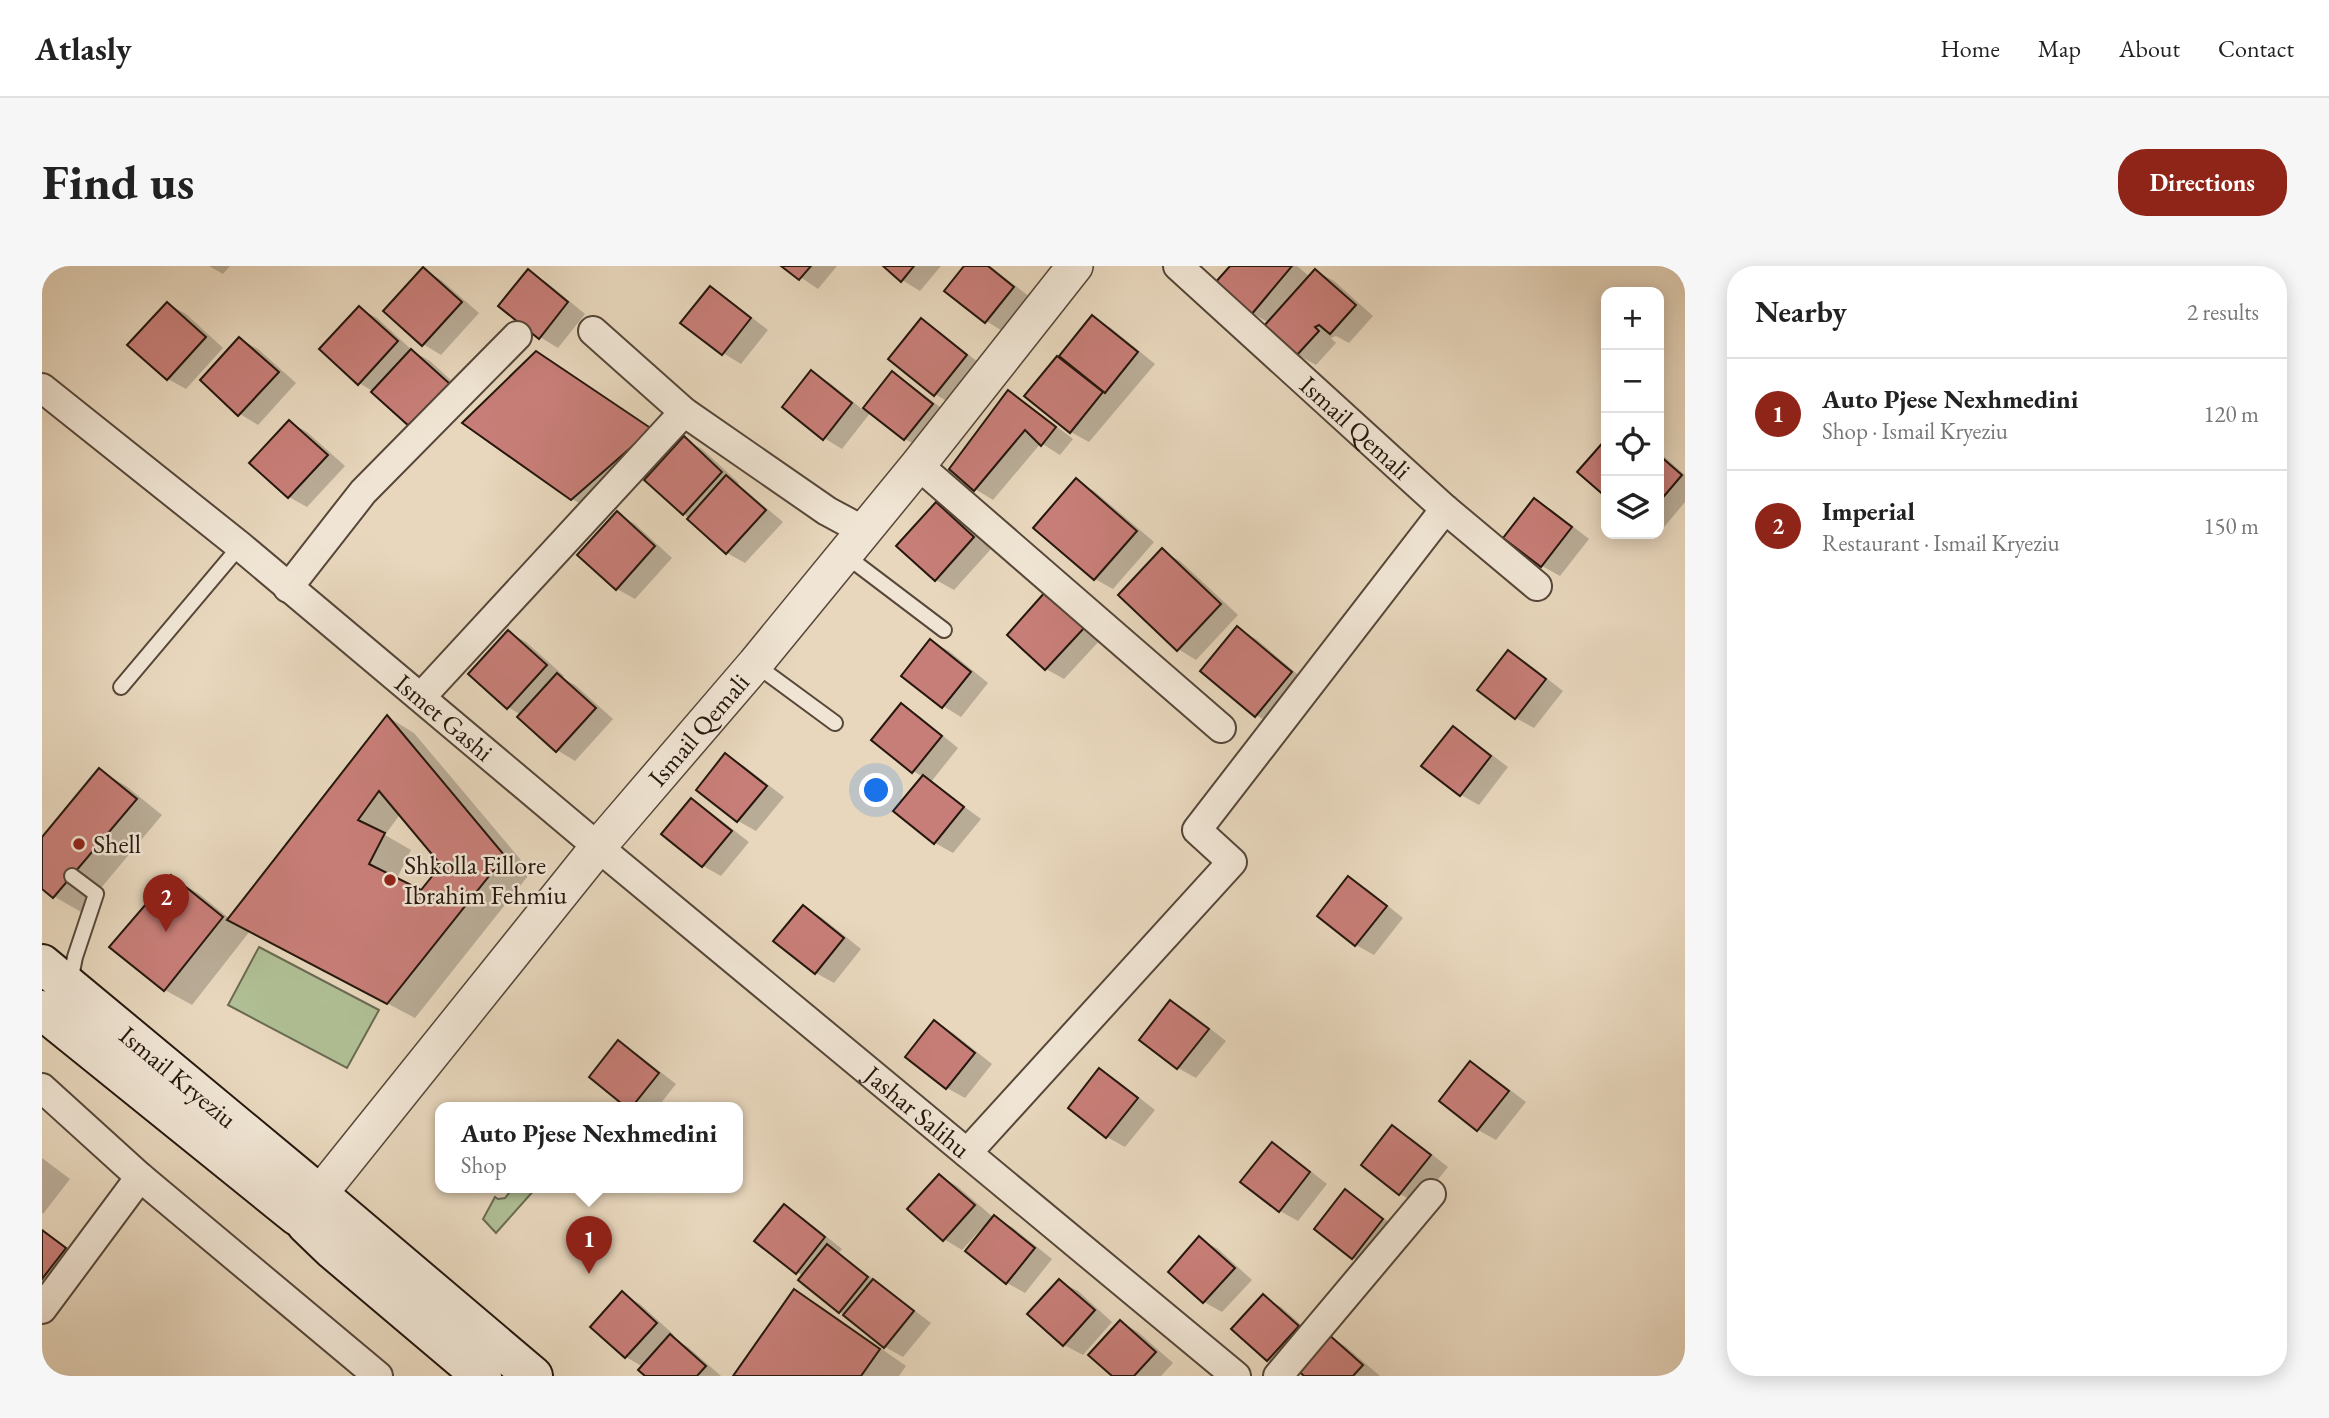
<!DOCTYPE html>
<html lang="en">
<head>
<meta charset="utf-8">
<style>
	:root { --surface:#fff; --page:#f6f6f6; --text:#222; --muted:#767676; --line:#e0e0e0; --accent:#8f2418 }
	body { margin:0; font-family:"EB Garamond",serif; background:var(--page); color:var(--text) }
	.controls { position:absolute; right:21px; top:21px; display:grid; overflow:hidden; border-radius:14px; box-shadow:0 4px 18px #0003 }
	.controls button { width:63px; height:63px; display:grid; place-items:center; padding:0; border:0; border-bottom:2px solid var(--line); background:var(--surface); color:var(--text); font:35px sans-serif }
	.you { position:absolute; left:835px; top:525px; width:24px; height:24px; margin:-18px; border:5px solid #fff; border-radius:50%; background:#1a73e8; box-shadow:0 0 0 10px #1a73e833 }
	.badge { display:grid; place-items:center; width:46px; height:46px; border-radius:50%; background:var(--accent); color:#fff; font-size:23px; font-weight:700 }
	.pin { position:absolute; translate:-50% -58px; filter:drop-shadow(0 2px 4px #0008) }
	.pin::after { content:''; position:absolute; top:37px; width:24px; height:21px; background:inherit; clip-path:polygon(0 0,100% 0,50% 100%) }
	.popup { position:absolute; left:393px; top:836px; width:308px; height:91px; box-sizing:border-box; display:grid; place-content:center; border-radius:14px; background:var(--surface); filter:drop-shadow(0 2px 5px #0005); font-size:23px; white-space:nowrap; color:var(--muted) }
	.popup b { font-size:26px; color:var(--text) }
	.popup::after { content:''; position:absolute; left:50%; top:100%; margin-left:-14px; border:14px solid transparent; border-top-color:var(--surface) }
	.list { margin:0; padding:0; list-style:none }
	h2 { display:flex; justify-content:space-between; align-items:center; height:91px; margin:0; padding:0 28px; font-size:30px }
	h2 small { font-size:23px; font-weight:400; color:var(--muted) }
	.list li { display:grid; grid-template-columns:46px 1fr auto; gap:21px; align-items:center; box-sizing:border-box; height:112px; padding:0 28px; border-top:2px solid var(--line) }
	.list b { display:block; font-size:26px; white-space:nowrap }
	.list p { margin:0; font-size:23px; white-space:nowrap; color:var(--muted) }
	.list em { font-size:23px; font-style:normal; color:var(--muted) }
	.icon { flex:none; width:38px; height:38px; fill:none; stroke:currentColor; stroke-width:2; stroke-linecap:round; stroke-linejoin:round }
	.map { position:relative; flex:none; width:1643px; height:1110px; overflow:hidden; border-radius:28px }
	header { display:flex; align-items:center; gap:42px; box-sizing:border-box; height:98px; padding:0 35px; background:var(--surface); border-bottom:2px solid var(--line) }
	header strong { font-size:33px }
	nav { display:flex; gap:38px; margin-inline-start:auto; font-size:24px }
	.intro { display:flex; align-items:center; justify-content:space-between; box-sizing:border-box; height:168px; padding:0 42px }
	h1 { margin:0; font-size:49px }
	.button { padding:18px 32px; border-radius:28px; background:var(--accent); color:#fff; font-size:24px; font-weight:700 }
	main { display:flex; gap:42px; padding:0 42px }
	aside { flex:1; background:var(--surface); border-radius:28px; box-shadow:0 4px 18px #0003 }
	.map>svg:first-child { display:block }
</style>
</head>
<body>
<header>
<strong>Atlasly</strong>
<nav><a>Home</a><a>Map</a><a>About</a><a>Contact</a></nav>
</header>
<div class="intro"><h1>Find us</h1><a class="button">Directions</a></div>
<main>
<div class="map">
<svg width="1643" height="1110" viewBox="0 0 1643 1110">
	<rect width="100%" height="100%" fill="#e8d7bd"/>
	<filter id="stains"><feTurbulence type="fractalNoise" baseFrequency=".00286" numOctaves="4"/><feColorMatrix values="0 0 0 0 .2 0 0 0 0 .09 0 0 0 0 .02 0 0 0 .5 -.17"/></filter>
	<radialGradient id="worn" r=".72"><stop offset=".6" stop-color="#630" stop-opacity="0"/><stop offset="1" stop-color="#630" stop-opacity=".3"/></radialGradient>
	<!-- green -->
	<g fill="#b0bf95" stroke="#6a6b51" stroke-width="2">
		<polygon points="217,681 337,744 305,802 186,739"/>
		<polygon points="471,922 494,922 454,967 441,953 453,931 456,933 463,932"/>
	</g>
	<!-- shadow -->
	<g fill="#0003" fill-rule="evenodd">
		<polygon points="167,0 188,0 181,8"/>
		<polygon points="742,0 795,0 776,23"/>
		<polygon points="843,0 899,0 878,25 860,14"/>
		<polygon points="924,0 948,0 989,32 962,66 944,55"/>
		<polygon points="1190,0 1255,0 1268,11 1274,5 1292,15 1331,50 1307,77 1294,70 1289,72 1294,77 1274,99 1256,89 1224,61 1227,57 1210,47"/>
		<polygon points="381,3 399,14 437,47 399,89 381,78"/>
		<polygon points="486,6 504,16 543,48 516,82 498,71 459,40"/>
		<polygon points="668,22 686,33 726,64 699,98 681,87"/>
		<polygon points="126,38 144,48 181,82 144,123 126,113"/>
		<polygon points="317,42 335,52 372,86 388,95 425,129 332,126 317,117"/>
		<polygon points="1051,51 1069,62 1113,98 1047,176 1029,166 984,130"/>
		<polygon points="879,54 897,65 942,101 911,139 893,128"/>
		<polygon points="198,73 216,83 254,117 216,159 198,148"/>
		<polygon points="770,107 788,117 821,144 850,107 868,118 908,149 881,183 863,173 829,146 800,183 782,172"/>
		<polygon points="966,127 984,137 1031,173 1018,189 999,177 951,234 933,223"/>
		<polygon points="247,156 265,166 303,200 265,241 247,231 210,197"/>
		<polygon points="423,157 626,175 548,243 530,233"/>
		<polygon points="642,173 660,183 697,217 696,218 741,256 703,297 685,287 642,248"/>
		<polygon points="1617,186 1643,209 1643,236 1617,267"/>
		<polygon points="1034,214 1052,225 1112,276 1071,323 1053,313"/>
		<polygon points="1492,234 1510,244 1547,273 1518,310 1500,300"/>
		<polygon points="894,239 912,249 949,283 912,324 894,314"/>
		<polygon points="575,247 593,258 630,292 593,333 575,323"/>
		<polygon points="1120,285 1138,295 1196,349 1154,394 1136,383"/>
		<polygon points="1023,338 1060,372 1022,413 1004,403 967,369"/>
		<polygon points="1196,363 1214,373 1267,418 1232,460 1214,449"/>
		<polygon points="466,366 484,376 522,410 520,412 533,419 571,453 533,495 515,484 479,449 466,441"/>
		<polygon points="889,375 907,385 946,417 919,451 901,440"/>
		<polygon points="1466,386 1484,396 1521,425 1492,462 1474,452 1437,423"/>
		<polygon points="859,440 877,450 916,482 889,516 939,553 911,587 893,577 881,511 871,505"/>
		<path d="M346 451 372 467 489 606 373 752 208 665 150 739 123 724 129 612 156 627 188 653ZM359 547 402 599 379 626 354 614 369 584 343 569Z"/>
		<polygon points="1411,462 1429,473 1466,501 1437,539 1419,529"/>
		<polygon points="684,489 702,500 742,531 714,565 696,555 656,523"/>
		<polygon points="58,505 84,520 120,549 39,646 13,631 0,620 0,574"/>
		<polygon points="649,534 667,545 707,576 679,610 661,600 622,568"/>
		<polygon points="1306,612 1325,623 1361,652 1332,689 1314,679"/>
		<polygon points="761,641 779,651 819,683 792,717 774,707"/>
		<polygon points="1129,736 1147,746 1184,775 1154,812 1136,802 1099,773"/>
		<polygon points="893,756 911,767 950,798 923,832 905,822"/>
		<polygon points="576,777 594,787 634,818 615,842 588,842"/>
		<polygon points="1429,797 1447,808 1484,836 1454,874 1436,864 1399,835"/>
		<polygon points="1058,805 1076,815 1113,844 1083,881 1065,871 1028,842"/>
		<polygon points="1351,862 1369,872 1406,901 1376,938 1358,928 1322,899"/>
		<polygon points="1230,879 1248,889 1285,918 1256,955 1238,945"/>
		<polygon points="0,892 28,913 1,948 0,947"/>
		<polygon points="897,910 915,920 952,952 970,961 1010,993 983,1027 965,1017 940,962 920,984 902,973"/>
		<polygon points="1303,926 1321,936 1358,965 1329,1002 1311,992"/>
		<polygon points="742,941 760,951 800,983 797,987 889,1057 861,1091 843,1081 798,1046 761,1010 755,1006"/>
		<polygon points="0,963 41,994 0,1020"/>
		<polygon points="1158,973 1176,983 1210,1014 1180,1046 1162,1036 1128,1006"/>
		<polygon points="1017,1015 1036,1025 1070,1056 1041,1089 1022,1079 988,1048"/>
		<polygon points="753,1025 780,1041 864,1100 857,1110 693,1110"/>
		<polygon points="580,1028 598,1038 632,1069 629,1071 646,1081 679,1110 606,1110 601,1101 584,1091 550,1061"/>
		<polygon points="1221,1030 1239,1041 1273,1071 1244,1104 1226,1094"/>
		<polygon points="1078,1056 1096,1066 1131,1097 1119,1110 1072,1110"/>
		<polygon points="1285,1069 1303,1080 1338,1110 1265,1110"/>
	</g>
	<!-- building -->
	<g fill="#c87e78" stroke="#25170d" stroke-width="2" fill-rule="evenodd">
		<polygon points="739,0 769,0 757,14"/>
		<polygon points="841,0 872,0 859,16"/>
		<polygon points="922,0 946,0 972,21 943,57 902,25"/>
		<polygon points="1188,0 1250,0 1209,49 1172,18"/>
		<polygon points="381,1 420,36 380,80 341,45"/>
		<polygon points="486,3 526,36 497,73 456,40"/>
		<polygon points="1273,3 1314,39 1288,68 1277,59 1273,61 1277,65 1254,90 1221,61"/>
		<polygon points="668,20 709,52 680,89 638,57"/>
		<polygon points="125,36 164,71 125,114 85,79"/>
		<polygon points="317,40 356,75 316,119 277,83"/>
		<polygon points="1050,49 1096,86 1063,127 1017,90"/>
		<polygon points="879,52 925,89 892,130 846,93"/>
		<polygon points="197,71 237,106 196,150 158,114"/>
		<polygon points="369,83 408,118 368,161 329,126"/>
		<polygon points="494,85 610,163 529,234 420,157"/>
		<polygon points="1015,90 1061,126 1028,167 982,130"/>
		<polygon points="769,104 810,137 781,174 740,141"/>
		<polygon points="850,105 891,138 862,174 821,142"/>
		<polygon points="966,124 1014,161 999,180 983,164 932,225 907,203"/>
		<polygon points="247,154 286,189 246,232 207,197"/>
		<polygon points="642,170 680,206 641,249 602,214"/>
		<polygon points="1564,173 1564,231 1535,206"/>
		<polygon points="1617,189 1640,209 1617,236"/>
		<polygon points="684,209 724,244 684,288 645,253"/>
		<polygon points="1034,212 1095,265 1052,314 991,262"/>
		<polygon points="1492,232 1530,261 1499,301 1461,272"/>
		<polygon points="894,236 932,271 893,315 854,280"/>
		<polygon points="575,245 613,280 574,324 535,289"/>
		<polygon points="1120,282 1179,338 1135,385 1076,329"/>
		<polygon points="1004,325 1043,361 1003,404 965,369"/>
		<polygon points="1195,360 1250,406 1213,451 1158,405"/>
		<polygon points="466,364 505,399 465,443 426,408"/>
		<polygon points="888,373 929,406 900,442 859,410"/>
		<polygon points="1466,384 1504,413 1473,453 1435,424"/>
		<polygon points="515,407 554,442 514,486 475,451"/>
		<polygon points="859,437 900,470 870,507 829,474"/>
		<path d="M345 449 463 590 345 738 185 654ZM337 525 399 599 379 624 327 598 343 567 316 554Z"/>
		<polygon points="1411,460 1449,490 1418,530 1379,500"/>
		<polygon points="683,487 725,520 695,556 654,524"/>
		<polygon points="57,502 95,533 11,632 0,623 0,571"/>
		<polygon points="881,509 922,541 892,578 851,545"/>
		<polygon points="649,532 690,565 660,601 619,568"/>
		<polygon points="129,609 181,651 122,725 67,681"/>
		<polygon points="1306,610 1345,640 1313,680 1275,650"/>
		<polygon points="761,639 802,672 773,708 731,675"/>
		<polygon points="1128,734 1167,763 1135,803 1097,774"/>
		<polygon points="892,754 933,787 904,823 863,791"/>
		<polygon points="576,774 617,807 589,842 585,842 547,811"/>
		<polygon points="1428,795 1467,825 1435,865 1397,835"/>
		<polygon points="1057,802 1096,832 1064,872 1026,842"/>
		<polygon points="1350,859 1389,889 1357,929 1319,899"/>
		<polygon points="1230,876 1268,906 1237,946 1198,916"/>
		<polygon points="897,908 933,939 901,975 865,943"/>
		<polygon points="1303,923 1341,953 1310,993 1272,963"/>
		<polygon points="742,938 783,971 754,1008 712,975"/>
		<polygon points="952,949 993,982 964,1018 923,985"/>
		<polygon points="0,964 24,982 0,1013"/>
		<polygon points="1157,970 1193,1002 1161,1037 1126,1006"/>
		<polygon points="785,978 826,1011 797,1047 756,1014"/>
		<polygon points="831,1013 872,1045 842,1082 801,1049"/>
		<polygon points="1017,1013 1053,1044 1021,1080 985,1048"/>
		<polygon points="752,1023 838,1083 819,1110 691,1110"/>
		<polygon points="580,1025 615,1057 583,1092 548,1061"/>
		<polygon points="1221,1028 1257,1060 1225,1095 1189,1063"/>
		<polygon points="1078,1054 1114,1086 1092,1110 1070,1110 1046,1089"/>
		<polygon points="1285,1067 1321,1099 1311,1110 1262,1110 1253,1102"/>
		<polygon points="628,1068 664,1100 655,1110 603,1110 596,1104"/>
	</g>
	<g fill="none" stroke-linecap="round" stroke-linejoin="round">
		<defs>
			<g id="service">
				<polyline points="803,289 902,364"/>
				<polyline points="714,399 793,457"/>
				<polyline points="79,421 198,280"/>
				<polyline points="28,716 33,691 54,628 30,610"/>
			</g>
			<g id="minor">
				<path id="s1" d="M1136 0 1403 243 1495 320"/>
				<polyline points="551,65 642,146 785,245 822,265"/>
				<path id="s2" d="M0 122 198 280 556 581 1194 1110"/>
				<polyline points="876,199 1179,462"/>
				<polyline points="246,322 321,226 475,70"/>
				<polyline points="379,431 642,146"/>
				<polyline points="0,822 98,911 336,1110"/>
				<polyline points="925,887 1190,596 1155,564 1403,243"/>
				<polyline points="0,1043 98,911"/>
				<polyline points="1236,1110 1389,928"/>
			</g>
			<g id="tertiary">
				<path id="s3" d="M279 926 556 581 713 398 876 199 1033 0"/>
			</g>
			<g id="secondary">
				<path id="s4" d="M0 698 271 923"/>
				<polyline points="0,744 255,950"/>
				<polyline points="287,937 491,1110"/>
				<polyline points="264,958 291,984 440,1110"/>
			</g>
		</defs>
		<!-- service casing -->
		<use href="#service" stroke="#564739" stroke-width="18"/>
		<!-- minor casing -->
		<use href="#minor" stroke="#564739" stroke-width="32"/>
		<!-- tertiary casing -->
		<use href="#tertiary" stroke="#564739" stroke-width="38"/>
		<!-- secondary casing -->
		<use href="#secondary" stroke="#25170d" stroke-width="42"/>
		<!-- service -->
		<use href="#service" stroke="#f0e5d4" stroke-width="14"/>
		<!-- minor -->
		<use href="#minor" stroke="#f0e5d4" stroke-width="28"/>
		<!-- tertiary -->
		<use href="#tertiary" stroke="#f0e5d4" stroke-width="35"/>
		<!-- secondary -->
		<use href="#secondary" stroke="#f0e5d4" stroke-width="38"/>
	</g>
	<!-- markers -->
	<g fill="#8f2418" stroke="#f0e5d4" stroke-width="2.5">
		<circle cx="37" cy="578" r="7"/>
		<circle cx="348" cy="614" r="7"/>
	</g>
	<g text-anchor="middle" stroke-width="5" stroke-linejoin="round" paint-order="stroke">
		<!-- street labels -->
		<g font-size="26" fill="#25170d" stroke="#f0e5d4">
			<text dy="9" stroke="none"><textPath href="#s1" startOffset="240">Ismail Qemali</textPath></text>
			<text dy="9" stroke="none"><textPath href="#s2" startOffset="520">Ismet Gashi</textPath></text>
			<text dy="9" stroke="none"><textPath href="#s3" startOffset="597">Ismail Qemali</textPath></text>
			<text dy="9" stroke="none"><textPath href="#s4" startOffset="177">Ismail Kryeziu</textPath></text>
			<text dy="9" stroke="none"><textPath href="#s2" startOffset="1136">Jashar Salihu</textPath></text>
		</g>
		<!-- poi labels -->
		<g font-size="26" fill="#25170d" stroke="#f0e5d4" text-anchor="start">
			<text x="51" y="587">Shell</text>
			<text x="362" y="608">Shkolla Fillore<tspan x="362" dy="30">Ibrahim Fehmiu</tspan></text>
		</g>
	</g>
	<rect width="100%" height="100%" filter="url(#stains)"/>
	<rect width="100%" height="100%" fill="url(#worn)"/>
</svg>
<div class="controls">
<button>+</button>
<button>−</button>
<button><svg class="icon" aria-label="locate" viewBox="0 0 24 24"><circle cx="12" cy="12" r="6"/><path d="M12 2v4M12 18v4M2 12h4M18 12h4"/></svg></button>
<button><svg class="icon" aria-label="layers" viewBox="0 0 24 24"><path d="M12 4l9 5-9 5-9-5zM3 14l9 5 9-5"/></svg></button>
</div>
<div class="you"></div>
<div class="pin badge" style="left:547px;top:1008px">1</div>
<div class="popup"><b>Auto Pjese Nexhmedini</b>Shop</div>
<div class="pin badge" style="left:124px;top:666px">2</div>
</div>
<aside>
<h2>Nearby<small>2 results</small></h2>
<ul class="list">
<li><span class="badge">1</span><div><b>Auto Pjese Nexhmedini</b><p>Shop · Ismail Kryeziu</p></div><em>120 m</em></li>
<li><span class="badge">2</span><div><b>Imperial</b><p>Restaurant · Ismail Kryeziu</p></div><em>150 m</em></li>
</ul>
</aside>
</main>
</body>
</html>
